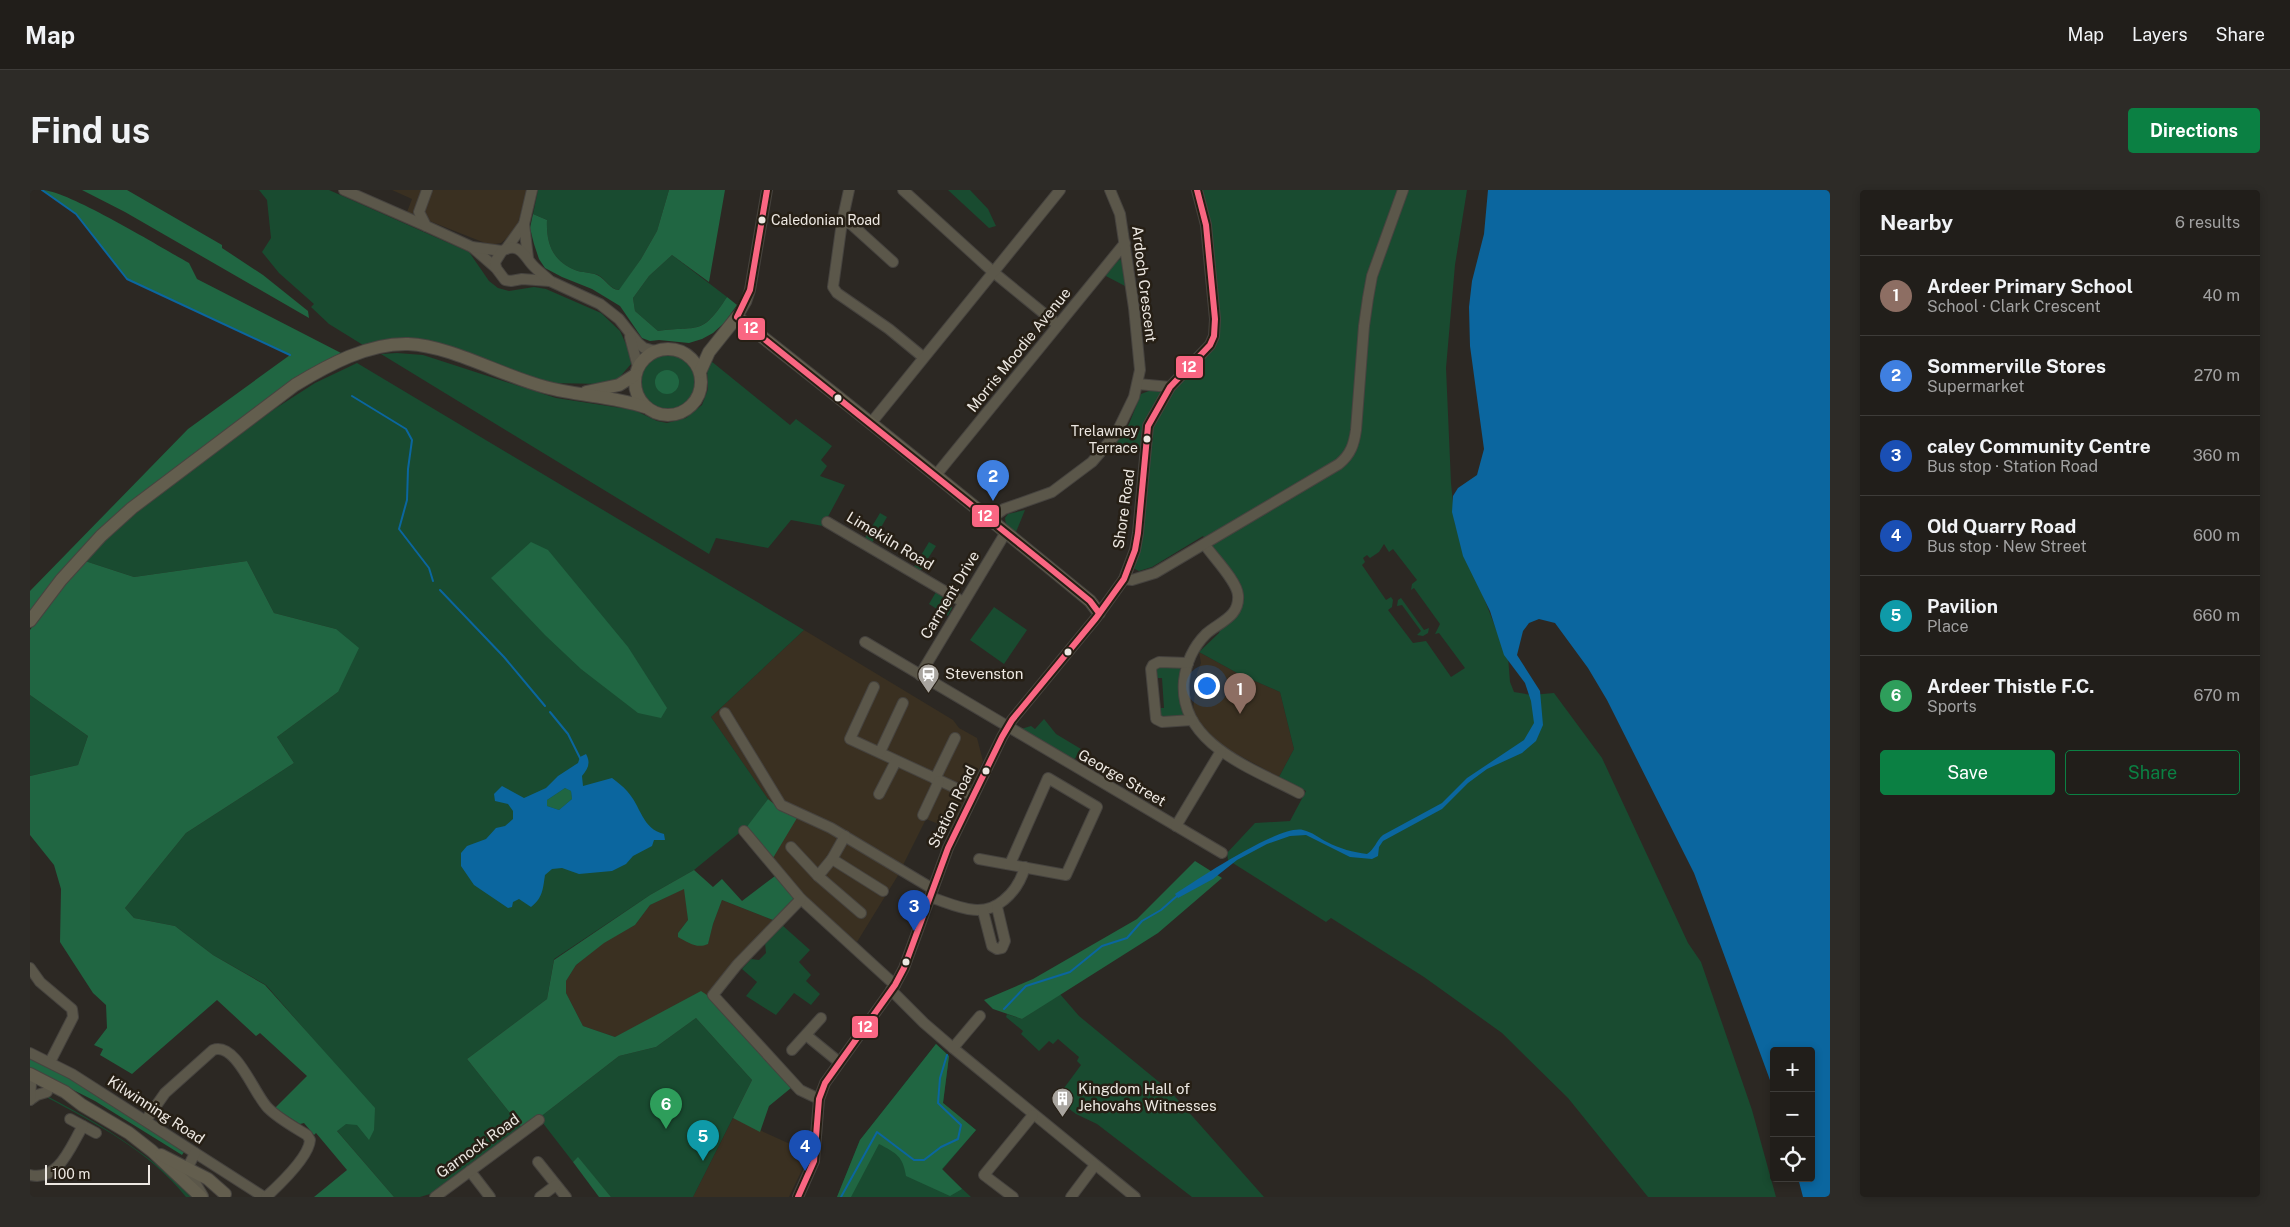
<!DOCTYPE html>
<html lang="en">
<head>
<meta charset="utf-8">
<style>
	:root { --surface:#211e1a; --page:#2d2b27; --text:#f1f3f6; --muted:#a2a2a2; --line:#3e3c39; --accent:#0b8043 }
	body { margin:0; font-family:"Public Sans",sans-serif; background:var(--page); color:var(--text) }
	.controls { position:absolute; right:15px; bottom:15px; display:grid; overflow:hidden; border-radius:5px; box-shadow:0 2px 8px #0003 }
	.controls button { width:45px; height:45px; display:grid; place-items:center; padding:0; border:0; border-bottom:1px solid var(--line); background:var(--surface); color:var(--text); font:25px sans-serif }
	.scale { position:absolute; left:15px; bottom:12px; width:105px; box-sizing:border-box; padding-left:5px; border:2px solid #ede8e2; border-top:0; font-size:14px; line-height:18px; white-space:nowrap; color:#ede8e2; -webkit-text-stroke:4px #261f15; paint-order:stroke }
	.you { position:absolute; left:1176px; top:495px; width:18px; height:18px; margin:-12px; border:4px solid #fff; border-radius:50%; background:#1a73e8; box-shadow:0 0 0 8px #1a73e833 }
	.badge { display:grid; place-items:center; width:32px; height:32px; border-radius:50%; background:var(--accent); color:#fff; font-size:16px; font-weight:700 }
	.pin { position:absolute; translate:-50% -41px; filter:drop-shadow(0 1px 2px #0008) }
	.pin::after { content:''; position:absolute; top:26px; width:18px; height:15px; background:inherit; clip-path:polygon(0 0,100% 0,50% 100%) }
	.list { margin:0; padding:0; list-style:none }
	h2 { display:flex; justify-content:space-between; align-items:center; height:65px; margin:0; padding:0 20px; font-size:21px }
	h2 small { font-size:16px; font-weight:400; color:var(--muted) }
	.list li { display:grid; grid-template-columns:32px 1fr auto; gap:15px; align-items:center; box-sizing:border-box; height:80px; padding:0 20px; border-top:1px solid var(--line) }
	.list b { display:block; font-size:19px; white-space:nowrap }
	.list p { margin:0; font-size:16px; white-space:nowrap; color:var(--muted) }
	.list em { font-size:16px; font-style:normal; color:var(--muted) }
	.actions { display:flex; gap:10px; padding:15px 20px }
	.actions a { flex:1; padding:11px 0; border:1px solid var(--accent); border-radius:5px; text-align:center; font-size:18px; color:var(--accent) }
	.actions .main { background:var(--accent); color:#fff }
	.icon { flex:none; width:28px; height:28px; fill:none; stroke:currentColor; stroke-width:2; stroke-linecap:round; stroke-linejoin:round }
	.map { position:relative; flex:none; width:1800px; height:1007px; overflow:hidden; border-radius:5px }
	header { display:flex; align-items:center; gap:30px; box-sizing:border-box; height:70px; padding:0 25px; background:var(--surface); border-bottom:1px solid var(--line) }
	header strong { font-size:24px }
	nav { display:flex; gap:28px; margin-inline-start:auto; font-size:18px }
	.intro { display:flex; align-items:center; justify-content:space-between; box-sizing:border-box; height:120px; padding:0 30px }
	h1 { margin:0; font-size:35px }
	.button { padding:12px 22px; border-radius:5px; background:var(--accent); color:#fff; font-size:18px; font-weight:700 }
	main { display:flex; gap:30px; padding:0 30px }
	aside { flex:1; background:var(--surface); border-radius:5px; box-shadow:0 2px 8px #0003 }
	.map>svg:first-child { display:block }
</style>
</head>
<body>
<header>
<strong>Map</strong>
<nav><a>Map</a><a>Layers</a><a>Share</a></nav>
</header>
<div class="intro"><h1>Find us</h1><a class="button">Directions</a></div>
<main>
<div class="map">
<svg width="1800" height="1007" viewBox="0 0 1800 1007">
	<rect width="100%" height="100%" fill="#2c2823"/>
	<!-- built -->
	<g fill="#3a3021">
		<polygon points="362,0 497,0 486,40 471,53 460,55 377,22 382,9"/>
		<polygon points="774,440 923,530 929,538 947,548 953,571 921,639 896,629 867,687 827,752 775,706 743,668 750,619 738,609 681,527"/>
		<polygon points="1169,462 1209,484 1250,502 1264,559 1249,587 1192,556 1169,534 1163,520 1167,483 1171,473"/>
		<polygon points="655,698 658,730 648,743 678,753 683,734 692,710 743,730 709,768 679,806 621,829 585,847 553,836 536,803 536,791 546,775 574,752 605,735 620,715"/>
		<polygon points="703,928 780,963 759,1007 663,1007"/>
	</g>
	<!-- green -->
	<g fill="#194b30" fill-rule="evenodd">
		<polygon points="229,0 299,0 439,62 459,91 468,98 479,101 504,97 516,99 571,123 590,141 600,163 601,174 588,189 574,194 520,193 503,189 405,154 333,155 299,134 281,117 284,114 249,83 232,62 241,48 237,10"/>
		<path d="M508 0H639L627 41 611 69 590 100C580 100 576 89 568 85 561 82 552 83 545 80 522 71 516 52 517 30L503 24Z"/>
		<polygon points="918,0 940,0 958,19 966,36 959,38"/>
		<path d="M1171 0H1437L1425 75 1416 178 1421 293 1425 334 1468 444 1477 454 1480 492 1484 502 1501 505 1524 503 1572 568 1658 753 1671 772 1722 920 1746 1007H1618L1538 908 1472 843 1394 787 1301 728 1296 732 1198 670 1197 663 1225 633 1260 631 1276 601 1249 587 1264 559 1250 502 1209 484 1169 462 1189 443 1191 437 1199 432 1209 397 1173 346 1122 377 1109 381 1103 378 1116 312 1123 235 1146 196 1187 153 1189 138ZM1354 354 1359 362 1363 359 1387 390 1382 394 1381 400 1384 398 1410 434 1405 444 1409 443 1435 478 1421 487 1396 451 1383 453 1358 420 1362 417 1363 410 1361 407 1356 410 1332 375 1335 372 1333 368 1337 365 1340 368 1349 362Z"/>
		<path d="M642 65 697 107C671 147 668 135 628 141L605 121 603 108 619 86Z"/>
		<polygon points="1090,69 1092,72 1095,96 1074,85"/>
		<circle cx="638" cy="191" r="28"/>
		<polygon points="367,163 393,165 526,208 604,220 627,231 637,233 656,228 672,215 678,199 677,178 681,171 760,235 766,229 802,256 791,270 797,276 790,286 815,295 793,336 761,330 738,358 686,348 679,364 351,164"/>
		<polygon points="327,173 774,440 681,527 738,609 719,635 664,680 620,705 524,769 517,809 437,869 492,938 400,1004 390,1007 364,1007 271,899 302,871 236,795 183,765 145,736 104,728 95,718 156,643 264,573 247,547 308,502 306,439 244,423 217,371 104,387 55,371 84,341 125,308 243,220 285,193"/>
		<path d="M1124 199 1131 200V203C1119 221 1114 238 1111 259L1085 255 1099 234 1111 204Z"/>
		<polygon points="995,320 986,342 976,335 975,328 978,324"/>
		<polygon points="850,323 857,327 842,353 835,348"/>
		<polygon points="899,352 906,356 890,381 884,377"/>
		<polygon points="906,402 921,413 922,418 918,426 899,414"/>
		<polygon points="1371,408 1394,440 1399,438 1398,443 1393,446 1387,445 1391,441 1372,415 1367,416 1368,410"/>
		<polygon points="964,417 997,440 974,474 940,450"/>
		<polygon points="1130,475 1149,477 1151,480 1155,523 1151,528 1134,529 1128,523 1128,518 1134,518 1132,488 1126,488 1125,482"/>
		<polygon points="0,505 58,546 48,575 0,586"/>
		<polygon points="1014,529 1026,544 1051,559 1044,570 991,539 1001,536 1005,539"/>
		<polygon points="752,735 780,760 769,772 781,785 776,791 790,804 781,815 764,803 746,825 716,806 727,792 712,779 721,769 729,770 736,763 735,753"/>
		<polygon points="1030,804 1049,826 1140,901 1234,1007 1162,1007 1067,934 1046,924 1026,909 1051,875 1047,871 1049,867 1028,849 1023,854 1019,851 1009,861 991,844 993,841 976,827 977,824 992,829"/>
		<polygon points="666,828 722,890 663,1007 581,1007 548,968 543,972 509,928 589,866 626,857"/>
		<polygon points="906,854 919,866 913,913 946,940 912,980 941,1007 807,1007 830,950"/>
		<path d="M17 906C73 935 118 964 165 1007H156C119 961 67 934 16 907Z"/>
	</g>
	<!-- forest -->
	<g fill="#206642">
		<path d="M12 0C37 0 132 58 159 73L167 89 311 163 260 192 132 288 0 423V401L158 239 260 165 97 89 46 24Z"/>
		<polygon points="52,0 97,0 192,55 192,58 233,85 278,121 279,128 95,22"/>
		<path d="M639 0H695L679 92 642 65 619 86 603 108 605 121 628 141C669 135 671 147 697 107L707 115 694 133 683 143 672 149 659 153 629 150 620 151 612 148 590 116 562 99 532 87 515 78 509 69 504 54 500 38 503 24 517 30C516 52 522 71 545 80 552 83 561 82 567 85 576 89 580 100 589 100L611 69 627 41Z"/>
		<circle cx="637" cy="192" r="12"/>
		<polygon points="501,352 518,360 598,457 637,518 631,528 608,523 551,479 515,445 461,388"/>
		<polygon points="55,371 104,387 217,371 244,423 306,439 329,458 308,502 247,547 264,573 156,643 95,718 104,728 145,736 183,765 235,795 345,918 344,940 339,950 327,935 316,934 307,941 364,1007 284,1007 317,980 286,943 284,945 274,933 270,934 245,918 277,886 230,843 226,846 187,810 102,884 70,865 73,859 64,855 77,838 76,815 63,803 30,752 31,699 24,675 0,645 0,586 48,575 58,546 0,505 0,440 35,393"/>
		<polygon points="535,598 541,601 542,609 529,620 517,616 517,610"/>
		<polygon points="738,609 750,619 767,628 743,668 716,638"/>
		<polygon points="1165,671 1192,688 1128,743 992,829 963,819 954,810 1003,789 1107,729"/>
		<path d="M664 680 683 697 692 689 712 711 745 686 765 707 743 730 692 710 683 734 678 754C667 759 659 753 648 747V743L658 730 654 699 620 715 605 735 574 753 546 775 536 791V803L553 836 585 847 671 801 680 807 761 898 739 916 730 942 703 928 722 890 666 828 626 857 589 866 509 928 492 938 437 869 517 809 524 770 620 705Z"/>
		<path d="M906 854 919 866 913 913 946 940 912 979 932 999 920 1006 876 986C873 966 866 963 849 954L821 1007H807L830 950Z"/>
		<polygon points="0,867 25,879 156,959 152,965 65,911 0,878"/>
		<polygon points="548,967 581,1007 569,1007 543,972"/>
	</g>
	<!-- water -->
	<g fill="#0b669f" fill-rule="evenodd">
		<path d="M1458 0H1800V1007H1773L1768 988H1781V861H1744V901L1664 683 1577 510 1558 478 1525 433 1509 429 1499 433 1493 441 1487 465 1510 501 1513 535 1506 551 1492 563 1457 579 1438 593 1412 619 1353 651 1349 657 1348 666 1342 669 1320 667 1276 645 1260 646 1237 654 1207 670 1183 689 1148 708 1145 704C1167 690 1250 634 1273 640 1282 642 1289 648 1297 652 1310 659 1323 662 1337 664 1345 659 1346 651 1353 645L1412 613 1437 588 1494 550 1504 533 1501 511 1495 493 1474 465 1460 421 1433 366 1422 322 1423 306 1428 298 1447 285 1454 259 1440 156 1439 117 1442 91 1454 44Z"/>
		<path d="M556 564C561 573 558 579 552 586L553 596 582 588C587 592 593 596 597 601 611 616 612 639 634 644L635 650H624L622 656 603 666 596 674 582 681 549 684 532 678 522 679 515 685C513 698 513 708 501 717L489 709 483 712 482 717 478 718 444 695 431 676V663L437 656 456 649 466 638 475 636 483 629V621L478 614 465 611 464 604 472 596 494 608 516 598 528 586 548 573 550 567ZM535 598 541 601 542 609 529 620 517 616V610Z"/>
	</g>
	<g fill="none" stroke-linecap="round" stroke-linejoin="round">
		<!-- stream -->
		<g stroke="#0b669f" stroke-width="2">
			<polyline points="12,0 46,24 97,89 260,165"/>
			<polyline points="322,206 376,239 382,250 378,279 377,310 369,339 399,378 403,391"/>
			<polyline points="410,400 474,467 515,516"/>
			<polyline points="520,522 538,544 550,568"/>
			<polyline points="974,819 996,796 1040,782 1072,756 1097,748 1112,731 1131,720 1148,705"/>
			<polyline points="811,1007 847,942 884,970 894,970 911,957 928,949 931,935 908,913 910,888 917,865"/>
		</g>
		<defs>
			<g id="minor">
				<polyline points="314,0 396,36"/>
				<polyline points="397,0 389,22 396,36 442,57 466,78 475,90 481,91 492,89 520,91 570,114 589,129 608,153 614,158 625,161"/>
				<polyline points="819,0 812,32 803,97 807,103 859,139 893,167"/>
				<polyline points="873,0 962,81 1028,135"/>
				<polyline points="812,32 821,34 863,72"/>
				<polyline points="442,57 472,61"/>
				<polyline points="476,59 494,34"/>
				<polyline points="498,68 494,34 502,0"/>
				<path d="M466 78 465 72 472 61C486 53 492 61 500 72 505 79 514 85 520 91"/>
				<polyline points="707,127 716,112 720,100 737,0"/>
				<polyline points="600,147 608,177"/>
				<polyline points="1108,194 1140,197"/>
				<polyline points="841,233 1030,0"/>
				<polyline points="906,285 1095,53"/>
				<polyline points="960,329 974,319 1022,302 1062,272 1086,244 1104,207 1110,180 1104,118 1090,24 1080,0"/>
				<polyline points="797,332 933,412"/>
				<path d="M1175 355C1183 367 1207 391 1208 405 1210 427 1189 432 1176 444 1163 457 1156 473 1154 491 1148 554 1224 579 1269 603"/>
				<path d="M1094 389 1102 390 1125 383 1309 274C1321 264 1324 254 1326 240L1334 136 1338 108 1342 86 1373 0"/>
				<polyline points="835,452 1192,663"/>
				<polyline points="1158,473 1129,472 1123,475 1121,479 1126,529 1132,532 1162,530"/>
				<polyline points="890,485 976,342"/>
				<polyline points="844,497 820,549 943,606"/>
				<polyline points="695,523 751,615 801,638 903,699"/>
				<polyline points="850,562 873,513"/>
				<polyline points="905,589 925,548"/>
				<polyline points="849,604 866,571"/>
				<polyline points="893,625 909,591"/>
				<polyline points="1146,636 1191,561"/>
				<polyline points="714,641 771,709 865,795"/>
				<polyline points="761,657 788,686 831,723"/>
				<polyline points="802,669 853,701"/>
				<polyline points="949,669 1036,685 1067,617 1018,588 980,674"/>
				<polyline points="788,686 802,669 815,646"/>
				<path d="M900 707C925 715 951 730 974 710 985 701 991 691 995 677"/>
				<polyline points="771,709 707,775 683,805 770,900 789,909"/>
				<polyline points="953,721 962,756 967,759 972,758 975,751 967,717"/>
				<polyline points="0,778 10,792 42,819 43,827 20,872"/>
				<polyline points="861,800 894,833 923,858 1105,1007"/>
				<polyline points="776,845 809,872"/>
				<polyline points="923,858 950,826"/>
				<polyline points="762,860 791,828"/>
				<polyline points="0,863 42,884 234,1007"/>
				<polyline points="0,910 7,905 17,902"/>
				<polyline points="0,910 1,894"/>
				<polyline points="40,929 66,943"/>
				<path d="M116 930 135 903 183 860C206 851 225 906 238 918 249 929 264 937 277 945L280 950C279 967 248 996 236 1007"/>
				<polyline points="165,963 157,979 173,1006"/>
				<polyline points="508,972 536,1007"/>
				<polyline points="440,981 460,1007"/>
				<path d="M0 985C29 992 41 955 53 936"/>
				<polyline points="405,1007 509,930"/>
				<polyline points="510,1007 526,995"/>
				<polyline points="768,1007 784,971 789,909 795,893 865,795 874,778 918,658 972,547 982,530 1066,428 1094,389 1105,360 1108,343 1118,236 1140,197 1180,155 1184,146 1185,129 1176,35 1167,0"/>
				<polyline points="983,1007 954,985 1003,925"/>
				<polyline points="1041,1007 1065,975"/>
			</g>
			<g id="major">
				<circle cx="638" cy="192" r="33"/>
				<path d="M670 182 679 162 707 127C826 220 943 315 1060 411L1069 423"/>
				<polyline points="556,202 589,195 605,185"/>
				<path d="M0 431 31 390 71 346 102 318 265 195C298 175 338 153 378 154 422 156 472 186 515 197 548 206 583 206 615 217"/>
				<polyline points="0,884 35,902 52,915 99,943 122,961 171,1007"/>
				<polyline points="131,965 178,989 195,1004"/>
			</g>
		</defs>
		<!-- minor casing -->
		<use href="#minor" stroke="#46433f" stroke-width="12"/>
		<!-- major casing -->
		<use href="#major" stroke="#46433f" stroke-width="14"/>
		<!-- minor -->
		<use href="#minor" stroke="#5b574a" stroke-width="10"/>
		<!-- major -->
		<use href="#major" stroke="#635e4e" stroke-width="12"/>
		<defs>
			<g id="bus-1">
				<polyline points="737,0 720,100 707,127 1016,375 1060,411 1069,423"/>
				<polyline points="768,1007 784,971 789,909 795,893 865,795 874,778 918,658 972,547 982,530 1066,428 1094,389 1105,360 1108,343 1118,236 1140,197 1180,155 1184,146 1185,129 1176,35 1167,0"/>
			</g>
		</defs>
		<!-- bus-1 casing -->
		<use href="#bus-1" stroke="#261f15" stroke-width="10"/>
		<!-- bus-1 -->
		<use href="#bus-1" stroke="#fa6682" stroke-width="6"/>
	</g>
	<!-- icons -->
	<defs>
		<symbol id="station-pin" viewBox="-11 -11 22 30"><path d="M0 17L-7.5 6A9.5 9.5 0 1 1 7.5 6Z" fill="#a9a59f" stroke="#261f15"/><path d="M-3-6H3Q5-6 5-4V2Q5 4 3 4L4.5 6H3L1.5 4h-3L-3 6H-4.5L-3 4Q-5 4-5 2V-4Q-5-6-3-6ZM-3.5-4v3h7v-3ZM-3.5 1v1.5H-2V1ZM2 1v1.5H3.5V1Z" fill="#fff"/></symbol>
		<symbol id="building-pin" viewBox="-11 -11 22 30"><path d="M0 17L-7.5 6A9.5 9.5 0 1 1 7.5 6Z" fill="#a9a59f" stroke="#261f15"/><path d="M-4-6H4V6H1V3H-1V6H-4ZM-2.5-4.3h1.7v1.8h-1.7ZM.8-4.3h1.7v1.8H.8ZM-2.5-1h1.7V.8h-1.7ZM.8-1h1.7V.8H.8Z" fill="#fff"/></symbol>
	</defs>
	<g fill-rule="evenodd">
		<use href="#station-pin" x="886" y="472" width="25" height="34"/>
		<use href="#building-pin" x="1020" y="896" width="25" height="34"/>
	</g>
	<!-- markers -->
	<g fill="#ede8e2" stroke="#261f15" stroke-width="2">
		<circle cx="732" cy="30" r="4.5"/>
		<circle cx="808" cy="208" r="4.5"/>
		<circle cx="1117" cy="249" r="4.5"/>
		<circle cx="1038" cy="462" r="4.5"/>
		<circle cx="956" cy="581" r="4.5"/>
		<circle cx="876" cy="772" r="4.5"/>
	</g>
	<g text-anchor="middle" stroke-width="5" stroke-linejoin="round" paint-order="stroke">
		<!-- bus labels -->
		<g font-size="14" fill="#ede8e2" stroke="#261f15" text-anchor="start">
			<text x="741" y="35">Caledonian Road</text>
			<text x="1108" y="246" text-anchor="end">Trelawney<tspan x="1108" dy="17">Terrace</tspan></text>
		</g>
		<!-- street labels -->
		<g font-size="15" fill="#ede8e2" stroke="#261f15">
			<text transform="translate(1114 94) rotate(83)" y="5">Ardoch Crescent</text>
			<text transform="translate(989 160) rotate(-51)" y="5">Morris Moodie Avenue</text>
			<text transform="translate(1094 319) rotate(-82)" y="5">Shore Road</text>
			<text transform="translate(860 351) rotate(31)" y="5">Limekiln Road</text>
			<text transform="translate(920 405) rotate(-59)" y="5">Carment Drive</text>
			<text transform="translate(1092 588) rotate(30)" y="5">George Street</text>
			<text transform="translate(922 617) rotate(-64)" y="5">Station Road</text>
			<text transform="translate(126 920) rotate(33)" y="5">Kilwinning Road</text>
			<text transform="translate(448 956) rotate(-36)" y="5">Garnock Road</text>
		</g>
		<!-- poi labels -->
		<g font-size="15" fill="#ede8e2" stroke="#261f15" text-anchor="start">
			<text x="915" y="489">Stevenston</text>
			<text x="1048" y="904">Kingdom Hall of<tspan x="1048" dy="17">Jehovahs Witnesses</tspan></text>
		</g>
	</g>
	<g stroke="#261f15" stroke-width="2">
		<rect x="707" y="127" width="29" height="24" rx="5" fill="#fa6682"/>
		<rect x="1145" y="165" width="29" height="24" rx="5" fill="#fa6682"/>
		<rect x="941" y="314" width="29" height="24" rx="5" fill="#fa6682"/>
		<rect x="821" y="825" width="28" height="24" rx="5" fill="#fa6682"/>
	</g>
	<g font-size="14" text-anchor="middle" font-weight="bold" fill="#fff">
		<text x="721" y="143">12</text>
		<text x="1159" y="182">12</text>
		<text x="955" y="331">12</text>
		<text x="835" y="842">12</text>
	</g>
</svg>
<div class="controls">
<button>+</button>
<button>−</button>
<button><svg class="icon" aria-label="locate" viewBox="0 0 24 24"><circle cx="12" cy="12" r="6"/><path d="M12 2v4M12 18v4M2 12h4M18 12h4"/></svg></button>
</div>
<div class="scale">100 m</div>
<div class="you"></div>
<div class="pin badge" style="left:1210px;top:524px;background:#8d6e63">1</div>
<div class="pin badge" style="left:963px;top:311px;background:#3f7fe0">2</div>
<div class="pin badge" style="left:884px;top:741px;background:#1a4fb4">3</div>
<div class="pin badge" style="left:775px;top:981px;background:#1a4fb4">4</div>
<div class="pin badge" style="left:673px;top:971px;background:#0f9aa8">5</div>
<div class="pin badge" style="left:636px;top:939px;background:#2e9e5b">6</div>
</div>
<aside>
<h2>Nearby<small>6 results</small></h2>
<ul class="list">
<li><span class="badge" style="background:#8d6e63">1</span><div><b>Ardeer Primary School</b><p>School · Clark Crescent</p></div><em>40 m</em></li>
<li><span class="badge" style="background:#3f7fe0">2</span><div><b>Sommerville Stores</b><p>Supermarket</p></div><em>270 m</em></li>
<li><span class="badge" style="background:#1a4fb4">3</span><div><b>caley Community Centre</b><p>Bus stop · Station Road</p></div><em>360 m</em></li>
<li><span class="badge" style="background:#1a4fb4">4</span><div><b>Old Quarry Road</b><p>Bus stop · New Street</p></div><em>600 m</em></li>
<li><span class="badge" style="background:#0f9aa8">5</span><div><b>Pavilion</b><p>Place</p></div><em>660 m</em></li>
<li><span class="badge" style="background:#2e9e5b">6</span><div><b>Ardeer Thistle F.C.</b><p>Sports</p></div><em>670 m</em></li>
</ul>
<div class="actions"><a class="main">Save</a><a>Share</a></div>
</aside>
</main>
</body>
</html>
